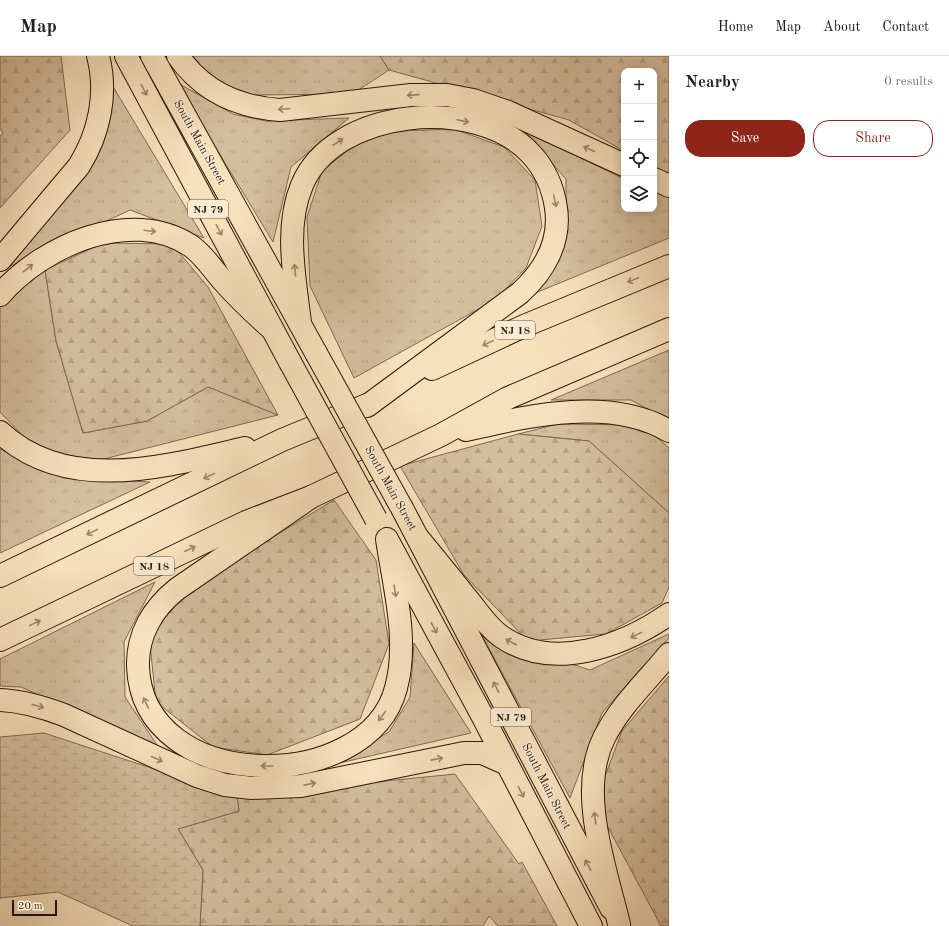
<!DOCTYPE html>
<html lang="en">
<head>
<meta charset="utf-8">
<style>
	:root { --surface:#fff; --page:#f2f2f2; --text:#202124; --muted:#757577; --line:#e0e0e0; --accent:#8f2418 }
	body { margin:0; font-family:"Old Standard TT",serif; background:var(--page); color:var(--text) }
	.controls { position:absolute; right:12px; top:12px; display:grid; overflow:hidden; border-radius:8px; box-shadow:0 2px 10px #0003 }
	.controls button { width:36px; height:36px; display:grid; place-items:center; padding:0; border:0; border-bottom:1px solid var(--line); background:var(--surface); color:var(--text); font:20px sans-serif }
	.scale { position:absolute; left:12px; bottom:10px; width:45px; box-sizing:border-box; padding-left:4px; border:2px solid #2c1308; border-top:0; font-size:11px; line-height:14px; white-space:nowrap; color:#2c1308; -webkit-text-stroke:3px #faecd3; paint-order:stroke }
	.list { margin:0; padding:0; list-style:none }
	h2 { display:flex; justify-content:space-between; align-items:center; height:52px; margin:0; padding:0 16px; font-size:17px }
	h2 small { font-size:13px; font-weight:400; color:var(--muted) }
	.actions { display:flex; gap:8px; padding:12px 16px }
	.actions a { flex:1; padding:9px 0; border:1px solid var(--accent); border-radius:16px; text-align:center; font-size:14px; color:var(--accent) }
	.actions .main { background:var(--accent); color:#fff }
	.icon { flex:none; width:22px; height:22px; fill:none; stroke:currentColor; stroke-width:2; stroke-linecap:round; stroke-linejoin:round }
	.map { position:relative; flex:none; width:669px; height:870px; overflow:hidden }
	header { display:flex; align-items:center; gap:24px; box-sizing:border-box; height:56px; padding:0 20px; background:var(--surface); border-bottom:1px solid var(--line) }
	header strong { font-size:19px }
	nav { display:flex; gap:22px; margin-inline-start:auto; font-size:14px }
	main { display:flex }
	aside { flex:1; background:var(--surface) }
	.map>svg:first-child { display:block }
</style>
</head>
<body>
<header>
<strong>Map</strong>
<nav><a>Home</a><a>Map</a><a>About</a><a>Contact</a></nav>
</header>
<main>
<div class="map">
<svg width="669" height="870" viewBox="0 0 669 870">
	<defs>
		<pattern id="grass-tufts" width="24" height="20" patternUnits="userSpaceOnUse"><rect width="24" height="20" fill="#d4be9d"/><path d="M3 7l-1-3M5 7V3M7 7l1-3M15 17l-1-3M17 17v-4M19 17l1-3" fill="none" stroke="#b6a286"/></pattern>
		<pattern id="forest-firs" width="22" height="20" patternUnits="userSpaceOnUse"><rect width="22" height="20" fill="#d4be9d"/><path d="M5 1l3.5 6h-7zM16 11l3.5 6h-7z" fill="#b6a286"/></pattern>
		<pattern id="wetland-marsh" width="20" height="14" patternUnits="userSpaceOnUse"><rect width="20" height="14" fill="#d4be9d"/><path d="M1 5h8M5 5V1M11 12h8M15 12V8" fill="none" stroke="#b6a286"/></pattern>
	</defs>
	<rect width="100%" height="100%" fill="#f7e1bb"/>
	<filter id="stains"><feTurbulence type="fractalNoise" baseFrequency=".005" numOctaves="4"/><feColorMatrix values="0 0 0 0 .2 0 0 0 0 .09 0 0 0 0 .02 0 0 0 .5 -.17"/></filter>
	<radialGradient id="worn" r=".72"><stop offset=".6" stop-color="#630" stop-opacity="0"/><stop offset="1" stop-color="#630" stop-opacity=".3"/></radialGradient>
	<!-- grass -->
	<g fill="url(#grass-tufts)" stroke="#806852">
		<polygon points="193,0 380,0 389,14 352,38 254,39 210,23"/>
		<polygon points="176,26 233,58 266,65 349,62 291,111 273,186"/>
		<polygon points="112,29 204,182 130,154 2,214 98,94"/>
		<polygon points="454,73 504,91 535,124 542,170 526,212 495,244 354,322 310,230 307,161 322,115 371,76"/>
		<polygon points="522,73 624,123 624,153 654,153 654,135 669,139 669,182 528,240 566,181 566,123"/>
		<polygon points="45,214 56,285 83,377 147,365 208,331 278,359 84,408 27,384 0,356 0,249"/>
		<polygon points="669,294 669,364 631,344 551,344"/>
		<polygon points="558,368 642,369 669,392 669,457 589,385 518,378"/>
		<polygon points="0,393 64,422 150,426 0,497"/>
		<polygon points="155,526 124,586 125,641 159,692 21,631 0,630 0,603"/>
		<polygon points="481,578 590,614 669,578 669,582 602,657 570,742"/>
		<polygon points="414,587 471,677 335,708 389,676 410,641"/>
	</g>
	<!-- forest -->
	<g fill="url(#forest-firs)" stroke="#806852">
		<polygon points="0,0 61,0 70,74 0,152 0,80 3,77 0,72"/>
		<polygon points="380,0 669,0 669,120 654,111 654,15 624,15 624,95 569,64 389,14"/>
		<polygon points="103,187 172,188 208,231 278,359 208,331 147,365 83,377 56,285 45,214"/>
		<polygon points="518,378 589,385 669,457 669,531 662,547 606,578 528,585 464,519 400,410"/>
		<polygon points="334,444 376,504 389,588 360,663 267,699 213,691 156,646 149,579 182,536"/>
		<polygon points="669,620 669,870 661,870 595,747 622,675"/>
		<polygon points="455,718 519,808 522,806 557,870 498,870 489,860 483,870 200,870 203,814 178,773 239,755 237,740"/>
	</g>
	<!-- wetland -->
	<polygon fill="url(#wetland-marsh)" stroke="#806852" points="44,677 237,740 239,755 178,773 203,814 200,870 133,870 58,836 0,842 0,681"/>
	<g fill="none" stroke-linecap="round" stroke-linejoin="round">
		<defs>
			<g id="primary">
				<polyline points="126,0 290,306"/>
				<polyline points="152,0 316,297"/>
				<polyline points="403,454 611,852"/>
				<polyline points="389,487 483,661 591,870"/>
			</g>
			<g id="motorway">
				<path d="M178 0C203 36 238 51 280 54L411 39H447L473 44 508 56 624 109"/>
				<polyline points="654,123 669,130"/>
				<path d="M0 204 79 110C99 78 108 38 98 0"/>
				<path d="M0 239C42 190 131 150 191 190 204 199 213 214 224 226 239 243 255 258 272 273"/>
				<path d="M300 267C295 222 284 172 302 129 334 52 477 39 531 98 545 113 553 131 556 152 561 186 544 215 520 237L367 350"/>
				<polyline points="432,313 524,270 669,210"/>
				<path d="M466 374C528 360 610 340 669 375"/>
				<path d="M0 376C67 439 167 410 245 392"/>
				<path d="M311 441 177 533C153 552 137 579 138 610 142 739 368 740 396 632 409 584 394 532 387 483"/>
				<path d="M418 482C434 501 450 521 466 541 477 554 487 571 502 581 553 616 623 590 669 558"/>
				<polyline points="0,520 282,384 367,349"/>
				<polyline points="0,584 246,466 311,441 441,379 508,342 669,273"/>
				<path d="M0 644C22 645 43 651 64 659L197 720 225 729 252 732 301 730 464 697H482L507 708"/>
				<path d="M619 868C606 813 577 736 604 682 619 651 647 625 669 598"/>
			</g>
		</defs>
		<!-- primary casing -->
		<use href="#primary" stroke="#2c1308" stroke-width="24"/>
		<!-- motorway casing -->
		<use href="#motorway" stroke="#2c1308" stroke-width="24"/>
		<!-- primary -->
		<use href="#primary" stroke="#f7e1bb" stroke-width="22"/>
		<!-- motorway -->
		<use href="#motorway" stroke="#f7e1bb" stroke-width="22"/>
		<defs>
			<g id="primary-bridge">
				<polyline points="316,297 403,454"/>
				<polyline points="290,306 376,463"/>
			</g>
		</defs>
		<!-- primary-bridge casing -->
		<use href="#primary-bridge" stroke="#2c1308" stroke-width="24" stroke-linecap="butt"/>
		<!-- primary-bridge -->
		<use href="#primary-bridge" stroke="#f7e1bb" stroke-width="22"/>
	</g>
	<!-- one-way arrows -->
	<defs><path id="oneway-shaft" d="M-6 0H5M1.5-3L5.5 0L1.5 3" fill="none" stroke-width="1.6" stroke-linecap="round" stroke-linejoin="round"/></defs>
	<g stroke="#9c846a">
		<use href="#oneway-shaft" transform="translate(144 34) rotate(62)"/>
		<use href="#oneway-shaft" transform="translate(413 39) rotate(176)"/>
		<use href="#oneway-shaft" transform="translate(284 53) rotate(177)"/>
		<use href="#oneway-shaft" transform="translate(463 65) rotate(12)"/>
		<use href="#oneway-shaft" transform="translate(338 86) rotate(-33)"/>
		<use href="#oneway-shaft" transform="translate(589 93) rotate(-155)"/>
		<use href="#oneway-shaft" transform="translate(555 145) rotate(78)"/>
		<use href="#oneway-shaft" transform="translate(219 174) rotate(62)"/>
		<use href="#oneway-shaft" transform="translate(150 175) rotate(7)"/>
		<use href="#oneway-shaft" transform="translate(28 212) rotate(-39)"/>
		<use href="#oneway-shaft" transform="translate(295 214) rotate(-96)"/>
		<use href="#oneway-shaft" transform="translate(633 224) rotate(158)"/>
		<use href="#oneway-shaft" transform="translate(488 287) rotate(155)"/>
		<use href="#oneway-shaft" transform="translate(209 420) rotate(154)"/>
		<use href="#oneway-shaft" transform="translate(92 476) rotate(154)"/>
		<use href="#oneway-shaft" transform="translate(190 493) rotate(-25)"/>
		<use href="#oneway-shaft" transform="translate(395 535) rotate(81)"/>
		<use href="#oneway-shaft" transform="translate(35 567) rotate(-26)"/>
		<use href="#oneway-shaft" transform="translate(434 572) rotate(62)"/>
		<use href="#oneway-shaft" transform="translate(636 579) rotate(154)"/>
		<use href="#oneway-shaft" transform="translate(511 586) rotate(-153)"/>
		<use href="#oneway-shaft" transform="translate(496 631) rotate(-117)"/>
		<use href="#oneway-shaft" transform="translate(146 647) rotate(-115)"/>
		<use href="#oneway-shaft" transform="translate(38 650) rotate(15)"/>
		<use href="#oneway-shaft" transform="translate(382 660) rotate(127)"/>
		<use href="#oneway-shaft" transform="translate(157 703) rotate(25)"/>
		<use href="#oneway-shaft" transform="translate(437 703) rotate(-11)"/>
		<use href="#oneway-shaft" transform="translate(267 710) rotate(-180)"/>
		<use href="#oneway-shaft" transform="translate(310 728) rotate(-11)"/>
		<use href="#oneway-shaft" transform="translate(521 736) rotate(63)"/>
		<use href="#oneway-shaft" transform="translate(595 762) rotate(-98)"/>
		<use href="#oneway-shaft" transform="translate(588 809) rotate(-118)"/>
	</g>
	<g text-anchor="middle" stroke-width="3" stroke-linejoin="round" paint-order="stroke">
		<!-- shield labels -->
		<g fill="#faecd3" stroke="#6a5445" stroke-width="1">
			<rect x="188" y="144" width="40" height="18" rx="3"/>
			<rect x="495" y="265" width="40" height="18" rx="3"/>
			<rect x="134" y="501" width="40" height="18" rx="3"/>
			<rect x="491" y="652" width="40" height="18" rx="3"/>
		</g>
		<g font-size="11" font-weight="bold" fill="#2c1308">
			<text x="208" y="157">NJ 79</text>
			<text x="515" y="278">NJ 18</text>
			<text x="154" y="514">NJ 18</text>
			<text x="511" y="665">NJ 79</text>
		</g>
		<!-- street labels -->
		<g font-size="12" fill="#2c1308" stroke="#faecd3">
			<text transform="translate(200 86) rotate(61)" y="4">South Main Street</text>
			<text transform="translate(391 432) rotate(61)" y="4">South Main Street</text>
			<text transform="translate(547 730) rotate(63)" y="4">South Main Street</text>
		</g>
	</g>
	<rect width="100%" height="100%" filter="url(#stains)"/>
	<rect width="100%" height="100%" fill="url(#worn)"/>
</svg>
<div class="controls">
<button>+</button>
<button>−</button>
<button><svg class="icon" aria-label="locate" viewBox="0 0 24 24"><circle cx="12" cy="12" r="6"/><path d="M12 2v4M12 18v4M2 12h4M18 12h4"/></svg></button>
<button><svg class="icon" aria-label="layers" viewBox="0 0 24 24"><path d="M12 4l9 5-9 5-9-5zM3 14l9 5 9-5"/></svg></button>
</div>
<div class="scale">20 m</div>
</div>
<aside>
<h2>Nearby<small>0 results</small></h2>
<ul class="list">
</ul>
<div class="actions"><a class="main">Save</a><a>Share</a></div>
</aside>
</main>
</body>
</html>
